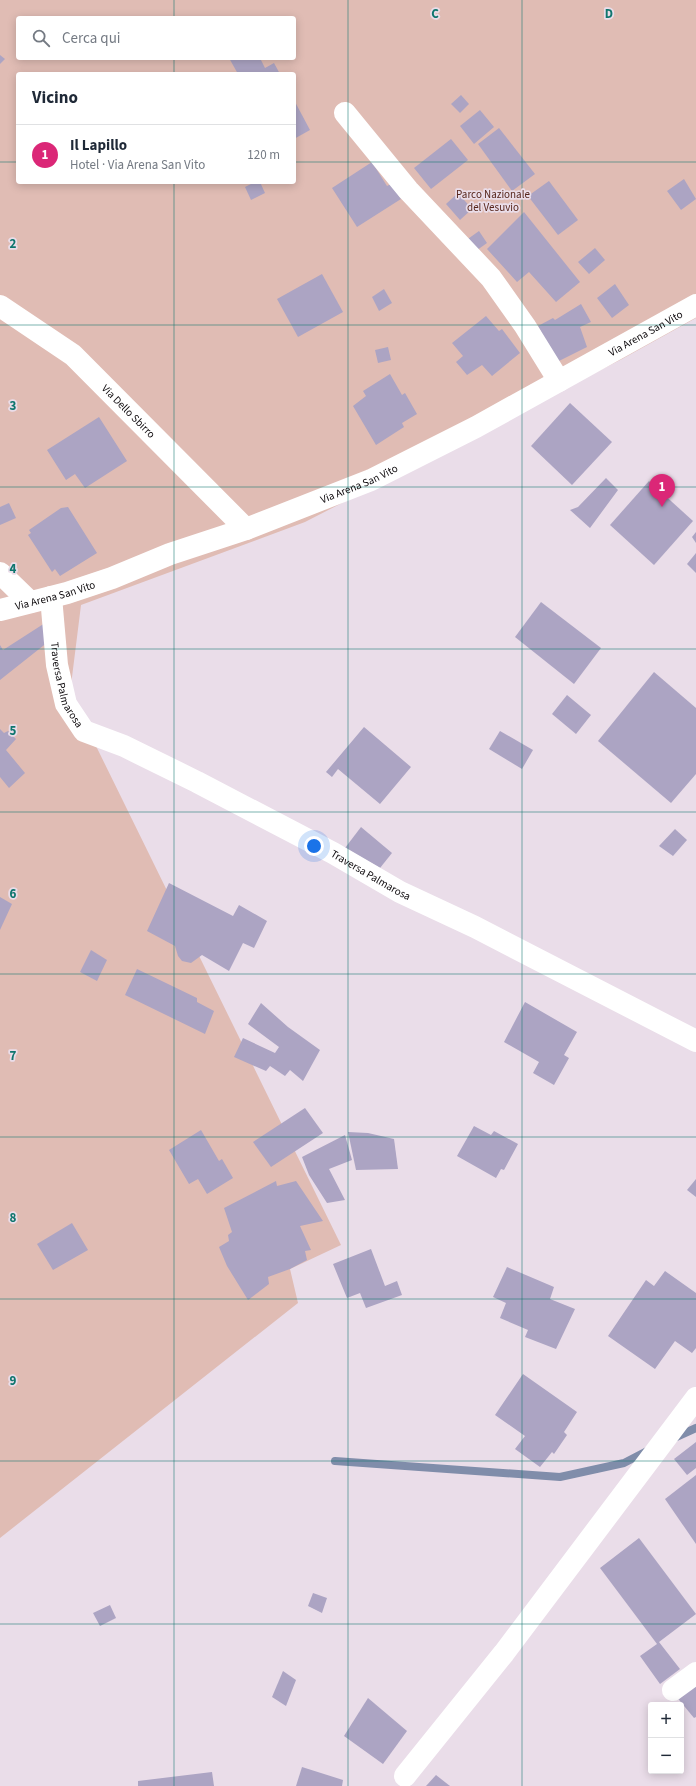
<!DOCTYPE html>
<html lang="it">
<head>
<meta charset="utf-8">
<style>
	:root { --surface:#fff; --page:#f2f2f3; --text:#1f2937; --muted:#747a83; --line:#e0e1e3; --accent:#db2777 }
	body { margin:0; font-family:"Source Sans 3",sans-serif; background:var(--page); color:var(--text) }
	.controls { position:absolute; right:12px; bottom:12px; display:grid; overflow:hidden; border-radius:4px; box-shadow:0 2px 10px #0003 }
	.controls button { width:36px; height:36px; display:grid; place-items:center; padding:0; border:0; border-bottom:1px solid var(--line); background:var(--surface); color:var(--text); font:20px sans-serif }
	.you { position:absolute; left:314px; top:846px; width:14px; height:14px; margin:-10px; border:3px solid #fff; border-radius:50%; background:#1a73e8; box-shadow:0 0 0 6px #1a73e833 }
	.badge { display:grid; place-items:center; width:26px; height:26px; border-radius:50%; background:var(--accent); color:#fff; font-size:13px; font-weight:700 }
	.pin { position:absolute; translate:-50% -33px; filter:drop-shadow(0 1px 2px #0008) }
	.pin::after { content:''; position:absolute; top:21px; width:14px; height:12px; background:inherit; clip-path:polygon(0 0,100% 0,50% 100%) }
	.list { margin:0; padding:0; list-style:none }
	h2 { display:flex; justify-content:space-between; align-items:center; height:52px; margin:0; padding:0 16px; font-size:17px }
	h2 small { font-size:13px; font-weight:400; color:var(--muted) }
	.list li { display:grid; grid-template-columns:26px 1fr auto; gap:12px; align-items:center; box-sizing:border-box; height:60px; padding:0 16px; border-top:1px solid var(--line) }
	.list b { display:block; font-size:15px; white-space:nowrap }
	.list p { margin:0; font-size:13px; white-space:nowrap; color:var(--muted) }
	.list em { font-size:13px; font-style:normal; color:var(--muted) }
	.icon { flex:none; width:22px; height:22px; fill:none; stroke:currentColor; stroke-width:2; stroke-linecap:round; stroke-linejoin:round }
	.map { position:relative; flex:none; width:696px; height:1786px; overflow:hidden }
	.search { position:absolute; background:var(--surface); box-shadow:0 2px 10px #0003; left:16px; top:16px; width:280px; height:44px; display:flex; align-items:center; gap:10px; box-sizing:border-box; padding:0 14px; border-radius:4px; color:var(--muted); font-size:15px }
	.panel { position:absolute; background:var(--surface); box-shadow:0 2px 10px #0003; left:16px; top:72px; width:280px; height:112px; border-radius:4px }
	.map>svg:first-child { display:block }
</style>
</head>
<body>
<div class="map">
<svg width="696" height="1786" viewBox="0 0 696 1786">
	<rect width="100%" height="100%" fill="#eadde9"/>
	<!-- green -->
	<path fill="#e0bcb4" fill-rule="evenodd" d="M0 0H696V318L622 359 305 522 81 605 70 693 341 1245 290 1269 298 1303 0 1538ZM18 18H294V58H18ZM18 74H294V182H18Z"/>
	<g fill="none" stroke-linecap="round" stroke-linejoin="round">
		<!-- stream -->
		<g stroke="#808daa" stroke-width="8">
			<polyline points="674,1438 696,1428"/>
			<polyline points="335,1461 560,1477 624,1463 649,1450"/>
		</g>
	</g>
	<!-- building -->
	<g fill="#aca4c3">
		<polygon points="0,55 5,59 0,64"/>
		<polygon points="229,58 260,58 265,68 274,63 280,74 238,74"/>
		<polygon points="461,95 469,104 460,113 451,104"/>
		<polygon points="294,100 310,130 294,139"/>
		<polygon points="480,110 494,127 474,144 460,126"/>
		<polygon points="499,128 535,174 512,191 478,144"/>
		<polygon points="451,139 468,160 431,189 414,168"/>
		<polygon points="372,162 387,186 391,184 401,199 357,227 332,188"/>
		<polygon points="684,179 696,199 681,210 667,191"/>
		<polygon points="549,181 578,220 558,235 528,196"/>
		<polygon points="255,182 260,182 265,193 251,200 245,187"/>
		<polygon points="458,193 472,209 460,220 446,204"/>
		<polygon points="524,212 580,282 556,302 529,272 517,282 487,249"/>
		<polygon points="479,231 487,243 473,253 465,241"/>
		<polygon points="595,248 605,260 589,274 578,262"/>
		<polygon points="322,274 343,312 298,337 277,299"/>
		<polygon points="615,284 629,305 612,318 597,298"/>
		<polygon points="384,289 392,303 379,311 372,297"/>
		<polygon points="581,304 591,322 580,327 587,347 557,362 538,326 553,318 555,320"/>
		<polygon points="486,316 499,331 502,329 520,353 492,376 482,365 467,375 456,362 463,356 452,343"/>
		<polygon points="388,347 391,360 378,363 375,350"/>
		<polygon points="390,374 402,395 405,393 417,414 402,423 404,427 376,445 353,406 366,396 363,391"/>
		<polygon points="570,403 612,442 572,485 531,446"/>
		<polygon points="99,417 127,461 85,488 75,474 66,480 47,450"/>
		<polygon points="606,478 618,490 590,528 570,510 578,507"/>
		<polygon points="649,481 693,521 654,565 610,525"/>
		<polygon points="9,503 16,518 0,525 0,507"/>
		<polygon points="68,507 97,553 60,576 55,569 52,572 28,535 31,533 29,530 61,508"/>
		<polygon points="696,532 696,543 692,537"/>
		<polygon points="696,553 696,573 687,564"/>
		<polygon points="541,602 601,648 574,684 515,637"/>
		<polygon points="45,623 53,638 0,680 0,645 3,650"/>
		<polygon points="654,672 696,708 696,774 671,803 598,741"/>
		<polygon points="567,695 591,715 576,734 552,714"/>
		<polygon points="364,727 411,767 380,804 338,769 332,777 326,772"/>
		<polygon points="0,729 4,733 8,731 16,739 6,750 25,773 9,788 0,777"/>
		<polygon points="500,731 533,750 522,769 489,749"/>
		<polygon points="361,827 392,853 380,868 345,848"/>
		<polygon points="675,829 687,840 673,856 659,846"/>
		<polygon points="169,883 233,916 239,905 267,921 254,948 243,943 229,971 202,955 191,963 182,961 178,956 175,946 147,931"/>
		<polygon points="0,897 12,904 0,930"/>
		<polygon points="91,950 107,960 97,981 80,972"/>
		<polygon points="137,969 197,998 197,1002 214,1011 205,1034 125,995"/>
		<polygon points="525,1002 577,1032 564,1055 569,1058 554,1085 533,1073 539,1062 504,1042"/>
		<polygon points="261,1003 288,1027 320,1050 303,1081 290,1070 285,1076 270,1066 266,1071 234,1057 243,1038 275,1053 279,1047 248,1024"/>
		<polygon points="305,1108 323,1133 271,1167 253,1142"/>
		<polygon points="474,1126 491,1135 494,1131 518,1144 504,1170 501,1169 496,1178 457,1156"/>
		<polygon points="201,1130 219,1161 222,1159 233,1178 207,1194 198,1179 189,1184 169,1150"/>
		<polygon points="348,1132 368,1133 394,1139 398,1169 356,1170"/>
		<polygon points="345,1135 352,1160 329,1169 345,1200 327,1203 309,1175 302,1157"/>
		<polygon points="696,1179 696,1197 687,1190"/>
		<polygon points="276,1181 277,1186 296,1181 323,1221 300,1226 311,1250 305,1251 307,1260 290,1269 268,1277 269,1284 248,1300 227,1266 219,1247 229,1241 228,1235 232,1232 224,1208"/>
		<polygon points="72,1223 88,1250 53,1270 37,1244"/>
		<polygon points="371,1249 385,1286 397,1281 402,1295 366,1308 360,1293 347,1298 333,1264"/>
		<polygon points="507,1267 554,1287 550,1299 575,1309 556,1349 525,1337 528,1330 500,1318 506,1303 493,1297"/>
		<polygon points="665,1271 696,1293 696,1348 692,1353 675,1341 655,1369 608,1336 646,1280 654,1286"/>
		<polygon points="523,1374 577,1412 564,1432 567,1435 554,1454 552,1452 540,1467 515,1449 525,1436 495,1415"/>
		<polygon points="696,1442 696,1468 687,1475 674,1459"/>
		<polygon points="696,1475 696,1544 665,1499"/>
		<polygon points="639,1538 696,1614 659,1642 680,1669 660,1684 640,1656 657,1644 600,1568"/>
		<polygon points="313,1593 327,1598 322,1613 308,1606"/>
		<polygon points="110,1605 116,1618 100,1626 93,1613"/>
		<polygon points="283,1671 296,1680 286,1706 272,1697"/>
		<polygon points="696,1683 696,1717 694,1718 675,1695"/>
		<polygon points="368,1698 407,1731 383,1764 344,1736"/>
		<polygon points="302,1767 343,1780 342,1786 296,1786"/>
		<polygon points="212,1772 214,1786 138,1786 138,1781"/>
		<polygon points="436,1775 450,1786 426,1786"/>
	</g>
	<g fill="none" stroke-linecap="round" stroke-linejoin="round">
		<!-- minor -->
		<g stroke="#fff" stroke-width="22">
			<polyline points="345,113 408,190 491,278 525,326 559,381"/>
			<path id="s1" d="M0 306 73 355 246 529"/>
			<polyline points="0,573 30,602"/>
			<path id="s2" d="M51 597 57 665 66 704 84 731 124 746 197 782 333 853 400 892 475 927 696 1041"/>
			<path id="s3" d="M0 610 67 593 112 578 170 554 246 529 371 480 476 427 696 305"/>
			<polyline points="673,1690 696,1673"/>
			<polyline points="405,1776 504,1653 696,1398"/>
		</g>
	</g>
	<!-- grid -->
	<path fill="none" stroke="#0f766e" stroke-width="1" stroke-opacity="0.55" d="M174 0V18M348 0V1786M522 0V1786M174 58V74M0 162H18M294 162H696M174 182V1786M0 325H696M0 487H696M0 649H696M0 812H696M0 974H696M0 1137H696M0 1299H696M0 1461H696M0 1624H696"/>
	<g text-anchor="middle" stroke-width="3.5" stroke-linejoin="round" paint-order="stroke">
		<!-- park labels -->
		<g font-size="11" fill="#57261c" stroke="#eadde9">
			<text x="493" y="198">Parco Nazionale<tspan x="493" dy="13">del Vesuvio</tspan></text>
		</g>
		<!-- street labels -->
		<g font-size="11" fill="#0e0a0d" stroke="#eadde9">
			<text dy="4" stroke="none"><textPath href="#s3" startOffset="705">Via Arena San Vito</textPath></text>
			<text dy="4" stroke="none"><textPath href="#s1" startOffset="167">Via Dello Sbirro</textPath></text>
			<text dy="4" stroke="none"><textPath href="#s3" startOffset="381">Via Arena San Vito</textPath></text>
			<text dy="4" stroke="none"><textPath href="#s3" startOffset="57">Via Arena San Vito</textPath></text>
			<text dy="4" stroke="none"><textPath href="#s2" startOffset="90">Traversa Palmarosa</textPath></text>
			<text dy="4" stroke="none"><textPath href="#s2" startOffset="462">Traversa Palmarosa</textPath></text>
		</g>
	</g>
	<g font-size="13" text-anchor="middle" font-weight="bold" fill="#0f766e" stroke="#eadde9" stroke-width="3.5" stroke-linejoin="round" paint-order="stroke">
		<text x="435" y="18">C</text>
		<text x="609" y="18">D</text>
		<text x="13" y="248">2</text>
		<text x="13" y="410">3</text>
		<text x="13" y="573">4</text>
		<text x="13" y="735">5</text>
		<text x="13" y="898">6</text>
		<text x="13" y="1060">7</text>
		<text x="13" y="1222">8</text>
		<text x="13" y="1385">9</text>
	</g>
</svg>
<div class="controls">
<button>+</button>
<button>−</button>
</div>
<div class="you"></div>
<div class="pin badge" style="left:662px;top:507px">1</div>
<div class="search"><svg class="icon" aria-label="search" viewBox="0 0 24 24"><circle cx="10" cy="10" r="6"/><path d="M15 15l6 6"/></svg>Cerca qui</div>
<section class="panel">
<h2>Vicino<small></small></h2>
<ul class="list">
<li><span class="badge">1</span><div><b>Il Lapillo</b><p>Hotel · Via Arena San Vito</p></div><em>120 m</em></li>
</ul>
</section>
</div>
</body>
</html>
